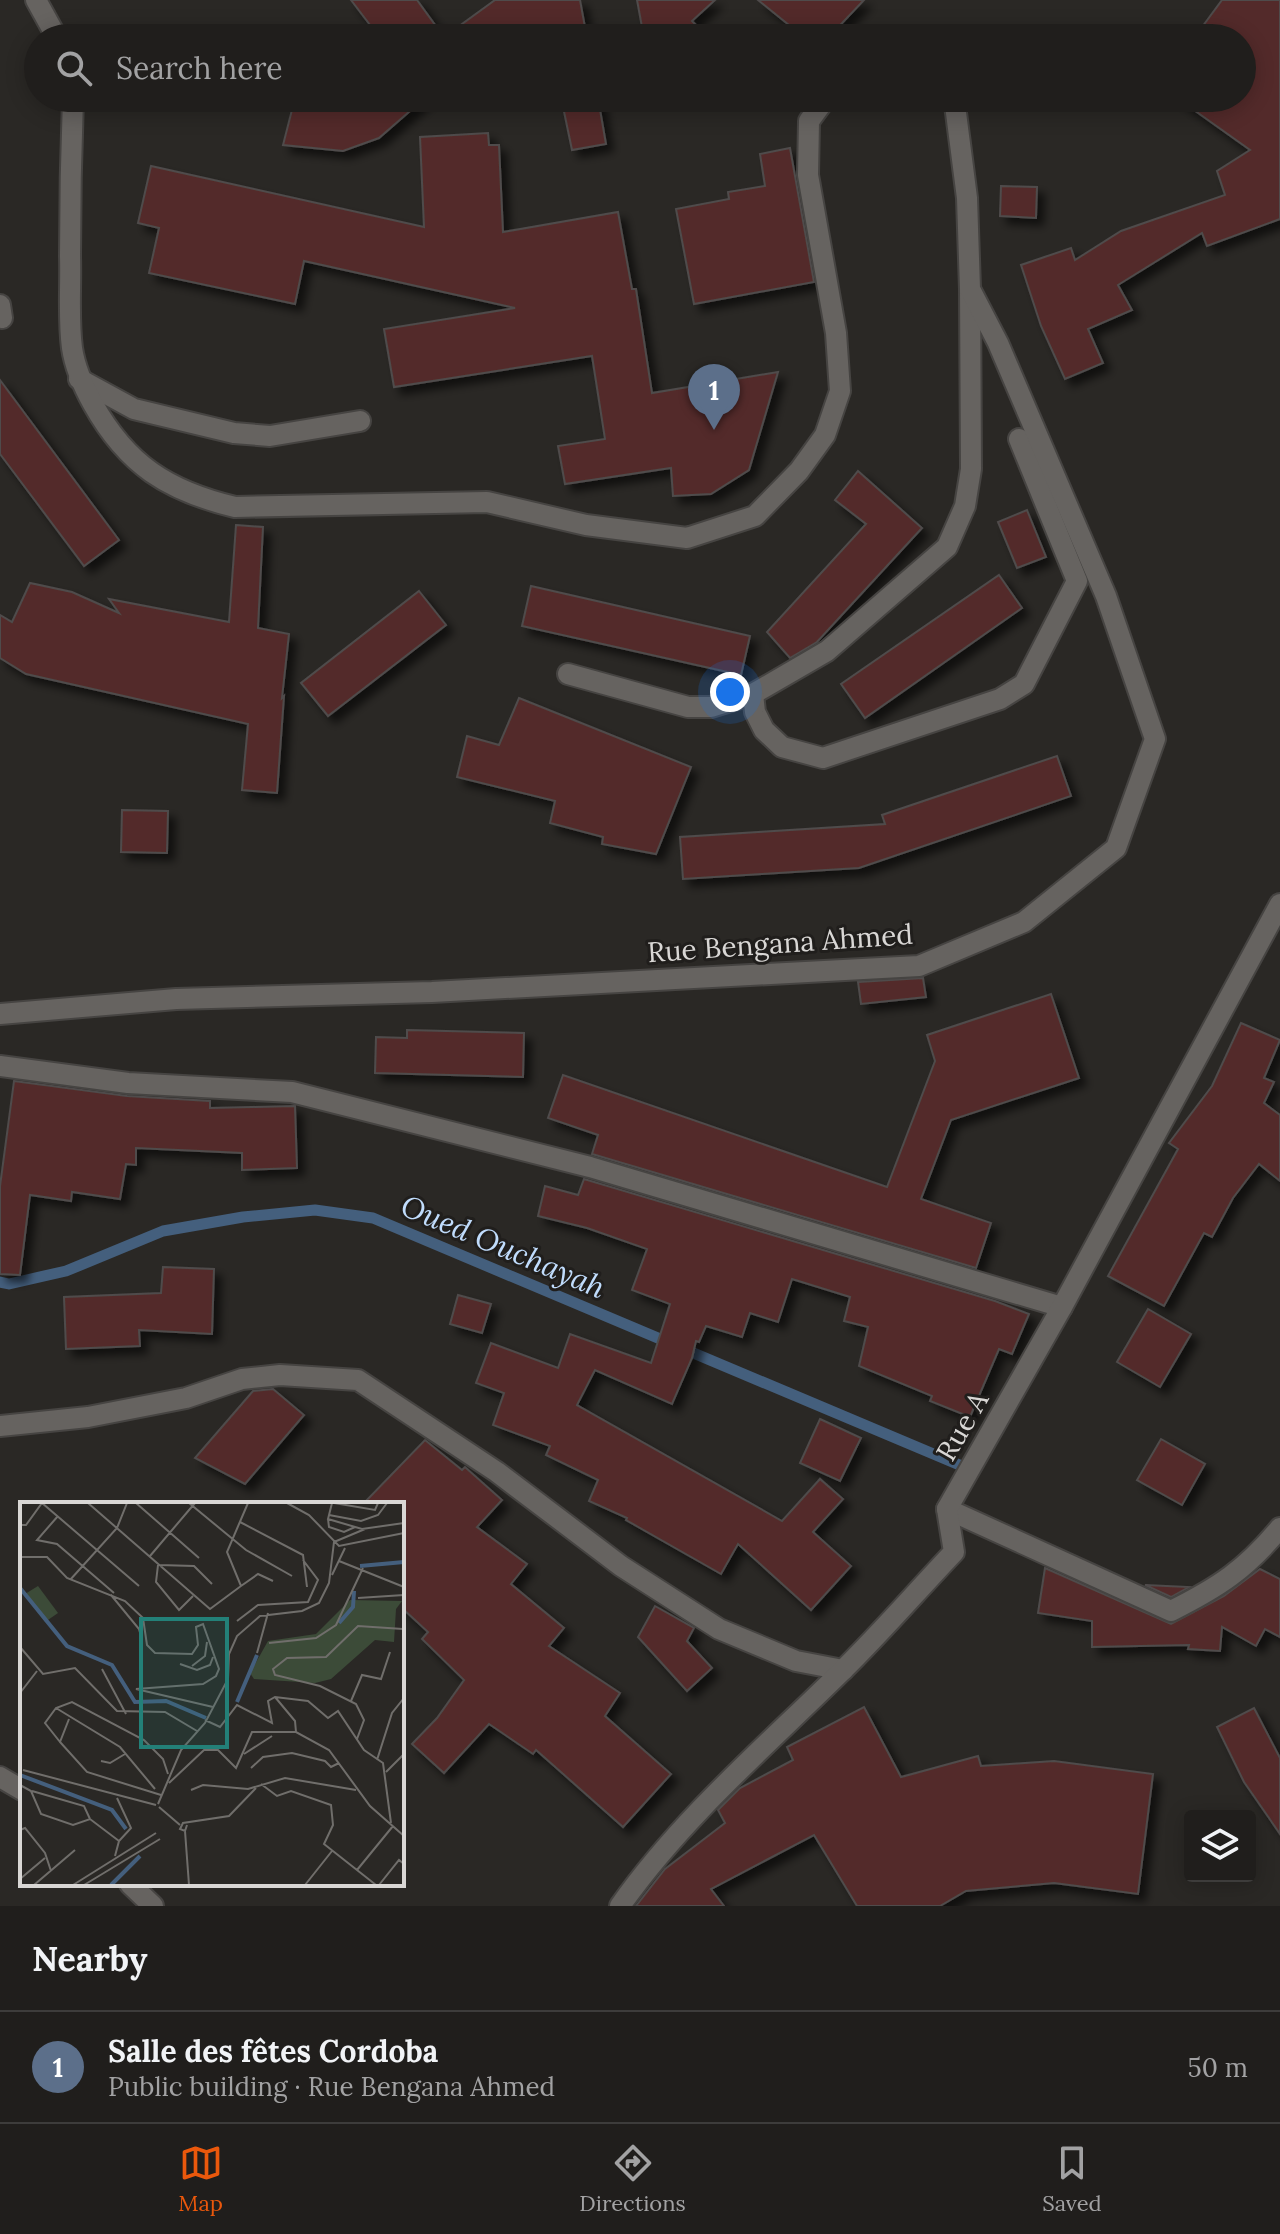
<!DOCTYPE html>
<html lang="en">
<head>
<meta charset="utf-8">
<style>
	:root { --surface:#201e1c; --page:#2d2b29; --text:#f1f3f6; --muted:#a2a2a3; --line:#3d3c3b; --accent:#ea580c }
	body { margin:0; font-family:Lora,serif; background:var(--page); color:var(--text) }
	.controls { position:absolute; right:24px; bottom:24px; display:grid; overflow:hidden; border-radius:8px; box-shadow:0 4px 20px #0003 }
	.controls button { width:72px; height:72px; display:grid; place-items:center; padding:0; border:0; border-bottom:2px solid var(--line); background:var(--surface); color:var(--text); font:40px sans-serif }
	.you { position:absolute; left:730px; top:692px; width:28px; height:28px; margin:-20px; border:6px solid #fff; border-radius:50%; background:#1a73e8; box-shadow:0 0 0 12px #1a73e833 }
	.badge { display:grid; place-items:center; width:52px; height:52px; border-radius:50%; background:var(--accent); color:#fff; font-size:26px; font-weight:700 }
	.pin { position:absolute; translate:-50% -66px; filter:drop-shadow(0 2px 4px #0008) }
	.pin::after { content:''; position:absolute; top:42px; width:28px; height:24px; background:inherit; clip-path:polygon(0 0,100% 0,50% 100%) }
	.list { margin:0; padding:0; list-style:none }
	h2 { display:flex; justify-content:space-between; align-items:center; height:104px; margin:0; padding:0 32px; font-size:34px }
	h2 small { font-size:26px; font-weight:400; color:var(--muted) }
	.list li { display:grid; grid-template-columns:52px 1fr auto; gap:24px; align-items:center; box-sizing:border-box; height:112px; padding:0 32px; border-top:2px solid var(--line) }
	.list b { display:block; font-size:30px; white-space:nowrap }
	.list p { margin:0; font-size:26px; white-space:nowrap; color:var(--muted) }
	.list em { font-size:26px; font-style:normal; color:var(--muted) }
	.icon { flex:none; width:44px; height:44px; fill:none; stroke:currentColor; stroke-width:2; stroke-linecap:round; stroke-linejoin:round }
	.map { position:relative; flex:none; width:1280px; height:1906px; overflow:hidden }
	.search { position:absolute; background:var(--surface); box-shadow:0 4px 20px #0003; left:24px; right:24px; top:24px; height:88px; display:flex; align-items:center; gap:20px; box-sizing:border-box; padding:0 28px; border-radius:44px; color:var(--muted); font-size:30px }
	.sheet { height:216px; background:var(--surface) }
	nav { display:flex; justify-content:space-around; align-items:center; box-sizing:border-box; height:112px; border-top:2px solid var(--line); background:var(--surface); font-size:22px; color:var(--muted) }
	nav a { display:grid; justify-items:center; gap:4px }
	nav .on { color:var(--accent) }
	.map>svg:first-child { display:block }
</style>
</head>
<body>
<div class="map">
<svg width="1280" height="1906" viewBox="0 0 1280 1906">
	<defs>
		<filter id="shadow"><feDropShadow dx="7" dy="7" stdDeviation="4" flood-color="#0009"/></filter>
	</defs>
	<rect width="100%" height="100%" fill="#2a2825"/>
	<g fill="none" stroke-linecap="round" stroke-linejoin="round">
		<!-- stream -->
		<polyline stroke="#445f7d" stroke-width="11" points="0,1282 9,1284 66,1271 163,1231 243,1217 315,1210 373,1218 969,1469"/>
	</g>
	<!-- building -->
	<g fill="#532c29" stroke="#4f4b4b" stroke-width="2" filter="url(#shadow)">
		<polygon points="351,0 417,0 444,37 495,0 580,0 587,38 380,38"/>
		<polygon points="637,0 715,0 692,21 709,38 644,38"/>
		<polygon points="758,0 864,0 828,38 805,38"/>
		<polygon points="1222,0 1280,0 1280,219 1207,246 1202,233 1118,285 1132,310 1088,329 1103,363 1065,379 1041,326 1021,265 1071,248 1075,260 1121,231 1225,195 1217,171 1250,150 1177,98 1242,98 1242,38 1194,38"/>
		<polygon points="295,98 318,98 334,104 340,98 425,98 379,138 343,151 283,145"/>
		<polygon points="581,98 598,98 606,144 572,150 562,102"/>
		<polygon points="488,133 489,145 499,145 503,232 618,212 632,289 636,289 652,393 778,372 749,470 711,494 673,496 671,468 565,484 558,446 605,439 592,356 394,387 384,329 515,308 304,261 295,304 149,273 159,228 138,223 151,166 424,227 420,137"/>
		<polygon points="790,148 814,282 694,304 676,209 729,199 728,192 765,186 760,154"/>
		<polygon points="1001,186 1037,187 1036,218 1000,216"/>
		<polygon points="0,380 119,540 84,566 0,454"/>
		<polygon points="858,471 922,528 817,642 790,658 767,632 866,524 835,500"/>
		<polygon points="1027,510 1046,557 1017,568 998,522"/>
		<polygon points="236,525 263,527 258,628 289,634 282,698 284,696 277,793 242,790 248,724 26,674 0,658 0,615 12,622 30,583 72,592 119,613 109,599 229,622"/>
		<polygon points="999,575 1022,608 865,718 841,684"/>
		<polygon points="531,586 750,636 741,675 522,626"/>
		<polygon points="419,591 446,625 328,716 301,683"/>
		<polygon points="519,698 691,767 656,854 602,844 603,837 550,823 555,801 457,777 467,736 499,745"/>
		<polygon points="1057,756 1071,796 859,868 683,879 680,837 885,824 882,815"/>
		<polygon points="122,810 168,811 167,853 121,852"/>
		<polygon points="923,978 926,997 861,1004 858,982"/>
		<polygon points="1051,994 1079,1078 951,1120 921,1199 991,1223 976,1268 592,1154 598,1135 548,1118 563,1075 887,1187 935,1061 927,1035"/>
		<polygon points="1241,1023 1280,1040 1264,1078 1274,1082 1264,1103 1280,1115 1280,1181 1259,1164 1233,1198 1212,1237 1204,1233 1164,1306 1108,1276 1178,1149 1169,1143 1212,1086"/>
		<polygon points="407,1030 524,1033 523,1077 375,1073 376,1037 407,1038"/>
		<polygon points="14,1081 127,1096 210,1101 210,1108 295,1106 297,1168 242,1170 242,1153 136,1148 136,1165 126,1164 120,1199 72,1192 71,1201 30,1195 20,1275 0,1274 0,1186"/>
		<polygon points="584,1179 995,1301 1029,1314 1012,1354 999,1349 970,1417 930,1401 932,1396 859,1366 868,1327 844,1321 850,1297 792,1279 778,1322 750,1313 742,1337 706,1326 699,1342 696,1341 692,1358 672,1404 595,1370 577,1405 782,1521 820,1479 843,1499 813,1532 851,1566 811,1610 738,1544 721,1574 626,1520 627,1518 589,1501 598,1480 546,1455 550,1446 493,1425 504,1393 476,1383 491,1343 558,1368 570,1334 651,1363 670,1304 632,1290 647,1249 587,1228 538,1216 545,1186 578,1195"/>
		<polygon points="163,1267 214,1269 212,1334 139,1330 140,1346 66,1349 64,1297 161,1293"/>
		<polygon points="458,1295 491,1304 482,1333 450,1324"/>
		<polygon points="1148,1309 1191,1334 1160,1387 1117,1362"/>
		<polygon points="273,1389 304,1415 245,1484 195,1458 253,1391"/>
		<polygon points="820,1419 861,1438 840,1481 800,1463"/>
		<polygon points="1161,1439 1205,1464 1182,1505 1137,1480"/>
		<polygon points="425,1440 462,1470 465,1467 502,1500 477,1527 527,1564 511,1584 564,1628 549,1646 620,1693 605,1716 671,1774 623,1827 536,1750 533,1754 489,1724 444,1773 412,1744 437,1718 464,1680 422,1639 428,1632 402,1608 402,1504 363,1504"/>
		<polygon points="1045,1568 1171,1624 1224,1596 1260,1569 1280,1579 1280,1637 1265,1629 1256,1646 1222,1627 1220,1651 1188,1649 1189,1645 1092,1647 1092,1621 1038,1613"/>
		<polygon points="1145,1585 1189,1587 1171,1597"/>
		<polygon points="655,1606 694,1628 687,1641 712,1668 687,1691 638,1637"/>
		<polygon points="864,1707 901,1777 978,1756 981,1766 1054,1761 1153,1774 1138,1894 1054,1883 966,1891 940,1906 857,1906 814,1835 711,1889 724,1906 636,1906 665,1869 725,1823 718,1810 740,1788 793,1760 787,1747"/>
		<polygon points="1254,1708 1280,1758 1280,1834 1244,1782 1217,1727"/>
	</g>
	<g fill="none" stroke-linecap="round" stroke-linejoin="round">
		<defs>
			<g id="minor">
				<polyline points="0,305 2,318"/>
				<polyline points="79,379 134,409 234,433 270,436 360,421"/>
				<polyline points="568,674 688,707 711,707 753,694 827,651 947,547 965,506 971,469 970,289"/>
				<polyline points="753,694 755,712 764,730 782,747 823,758 1000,699 1024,684 1077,581 1019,439"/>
				<polyline points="0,1426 88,1417 186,1398 242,1379 280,1375 358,1380 497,1472 621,1566 719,1629 796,1661 843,1670"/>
				<path d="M947 1509 1171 1611C1219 1587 1245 1570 1280 1528"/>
				<polyline points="0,1777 22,1790"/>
				<polyline points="130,1884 153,1906"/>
			</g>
			<g id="tertiary">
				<polyline points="36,0 57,38"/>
				<path d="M73 98C71 151 70 203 70 256 71 286 68 318 72 348 75 368 83 386 93 404 127 465 168 491 235 507L487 502 586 525 687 538 755 516 799 471 825 435 840 391 836 333 808 175 809 121 826 98"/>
				<polyline points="0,1014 176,999 432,992 919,966 1024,922 1116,848 1155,739 1106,596 998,343 970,289 967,198 955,105 948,98"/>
				<polyline points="0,1066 128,1083 292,1092 590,1167 1062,1307"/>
				<path d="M620 1906C682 1818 765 1747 841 1672 880 1634 916 1592 954 1552L947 1509 1062 1307 1280 904"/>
			</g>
		</defs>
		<!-- minor casing -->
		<use href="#minor" stroke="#464442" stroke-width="24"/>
		<!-- tertiary casing -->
		<use href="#tertiary" stroke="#464442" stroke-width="24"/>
		<!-- minor -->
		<use href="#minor" stroke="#666360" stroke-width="20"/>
		<!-- tertiary -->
		<use href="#tertiary" stroke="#666360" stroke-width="20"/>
	</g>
	<g text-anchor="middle" stroke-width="6" stroke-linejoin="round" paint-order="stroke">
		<!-- street labels -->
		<g font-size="28" fill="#d9d7d5" stroke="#201e1c">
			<text transform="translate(780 943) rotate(-4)" y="10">Rue Bengana Ahmed</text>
			<text transform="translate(962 1426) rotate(-60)" y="10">Rue A</text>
		</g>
		<!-- water labels -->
		<g font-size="30" font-style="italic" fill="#c0dcfc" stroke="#201e1c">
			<text transform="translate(503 1247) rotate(23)" y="10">Oued Ouchayah</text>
		</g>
	</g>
	<!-- overview -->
	<g transform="translate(20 1502)">
		<rect width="384" height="384" fill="#2a2825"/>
		<path d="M330 98 382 99 376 107 374 140 355 138 311 177 295 181 234 177 230 171 248 139 296 132Z" fill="#3c4b38"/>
		<path d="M18 84 38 111 25 120 5 92Z" fill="#3c4b38"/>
		<path fill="none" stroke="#445f7d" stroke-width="4" d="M340 64 384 60M0 86 47 144 92 163 115 200 146 199 186 216M319 121 333 105 334 89M217 200 237 153M0 273 92 308 106 327M91 383 120 354"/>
		<path fill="none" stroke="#706e6b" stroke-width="2" d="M68 1 190 107 221 84 207 50 228 1M116 1 179 56M169 1 226 48 272 74M267 1 289 13 319 44 384 31M312 1 308 17 342 27 384 21M314 1 355 8 358 1M309 13 341 19 358 13 367 1M38 14 17 38 37 42 94 91M308 17 309 25 324 30 335 25M220 20 283 53 287 85M0 23H6L22 1 119 84M130 54 175 1M0 55H27L47 76 105 99 123 116 127 143 135 151 172 152 178 143 176 125 183 122 199 167 196 174 183 182 116 187 193 205M319 59 384 85M138 63 136 80 159 108 173 94M139 63 174 64 192 82M312 73 325 46M50 78 97 26 107 1M221 84 238 72 253 79M91 93 119 127 122 138M338 96 384 93M217 119 238 103 288 100 298 78 283 58M249 141 296 136 316 123 343 66M0 145 23 172 55 166 97 209 145 210 177 229M237 151 248 111M160 162 177 168 190 163 193 155M172 164 185 154 187 140M82 167 106 212M0 191 17 169M255 195 275 219 276 230M331 199 342 173 361 177 370 150M36 206 100 245 135 287M49 217 40 240 67 270 141 293M185 218 200 225 217 203 252 221 248 199 255 195 288 199 308 216 318 209 344 248 363 261 371 321M337 237 344 218 336 202 300 184 255 173 253 167 267 156 306 155 338 124 383 127M40 240 25 221 36 206 52 200 124 238 143 257 148 272M224 252 252 234M357 258 372 211 384 196M81 259 90 261 105 252M231 266 243 255 272 251 305 259 311 265 319 261M3 268 136 303M366 270 384 252M149 281 184 248H198L216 266 232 230H276L309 248 350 304 384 334M241 282 257 294 271 289 311 303 313 323 304 342 356 383M0 283 11 289 21 312 53 323 70 317 99 339M171 288 183 283 228 287 265 276 336 288M12 289 64 304 70 317M138 302 161 248 185 221 208 177 209 152 217 134 240 114 282 109 299 101 309 81 314 40 345 27M139 305 160 323M167 323 165 329 160 327 163 321 209 314 236 286M0 328 5 326 25 351 31 369M165 329 169 383M95 354 99 339 111 326 97 296M337 368 373 324M0 377 25 356M14 383 55 348M53 383 136 331M64 383 140 337M285 383 312 349M359 383 379 358 384 362"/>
		<path fill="#238078" fill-opacity="0.15" stroke="#238078" stroke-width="4" d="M121 117H207V245H121Z"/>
		<rect width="384" height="384" fill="none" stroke="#d9d7d5" stroke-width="4"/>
	</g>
</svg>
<div class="controls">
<button><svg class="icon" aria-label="layers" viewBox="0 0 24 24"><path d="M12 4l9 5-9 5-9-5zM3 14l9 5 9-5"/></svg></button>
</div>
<div class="you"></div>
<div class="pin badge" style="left:714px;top:430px;background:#5c6f8a">1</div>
<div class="search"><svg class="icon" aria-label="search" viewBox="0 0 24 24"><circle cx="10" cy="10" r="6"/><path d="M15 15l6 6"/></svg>Search here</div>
</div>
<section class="sheet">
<h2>Nearby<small></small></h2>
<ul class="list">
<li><span class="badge" style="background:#5c6f8a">1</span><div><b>Salle des fêtes Cordoba</b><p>Public building · Rue Bengana Ahmed</p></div><em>50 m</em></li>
</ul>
</section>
<nav>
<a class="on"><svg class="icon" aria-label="map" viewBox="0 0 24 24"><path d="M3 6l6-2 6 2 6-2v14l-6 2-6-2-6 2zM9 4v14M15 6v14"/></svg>Map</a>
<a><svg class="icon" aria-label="directions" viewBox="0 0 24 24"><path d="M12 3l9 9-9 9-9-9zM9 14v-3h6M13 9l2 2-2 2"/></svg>Directions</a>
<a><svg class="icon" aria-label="saved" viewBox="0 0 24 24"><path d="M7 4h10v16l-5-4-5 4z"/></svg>Saved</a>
</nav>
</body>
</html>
